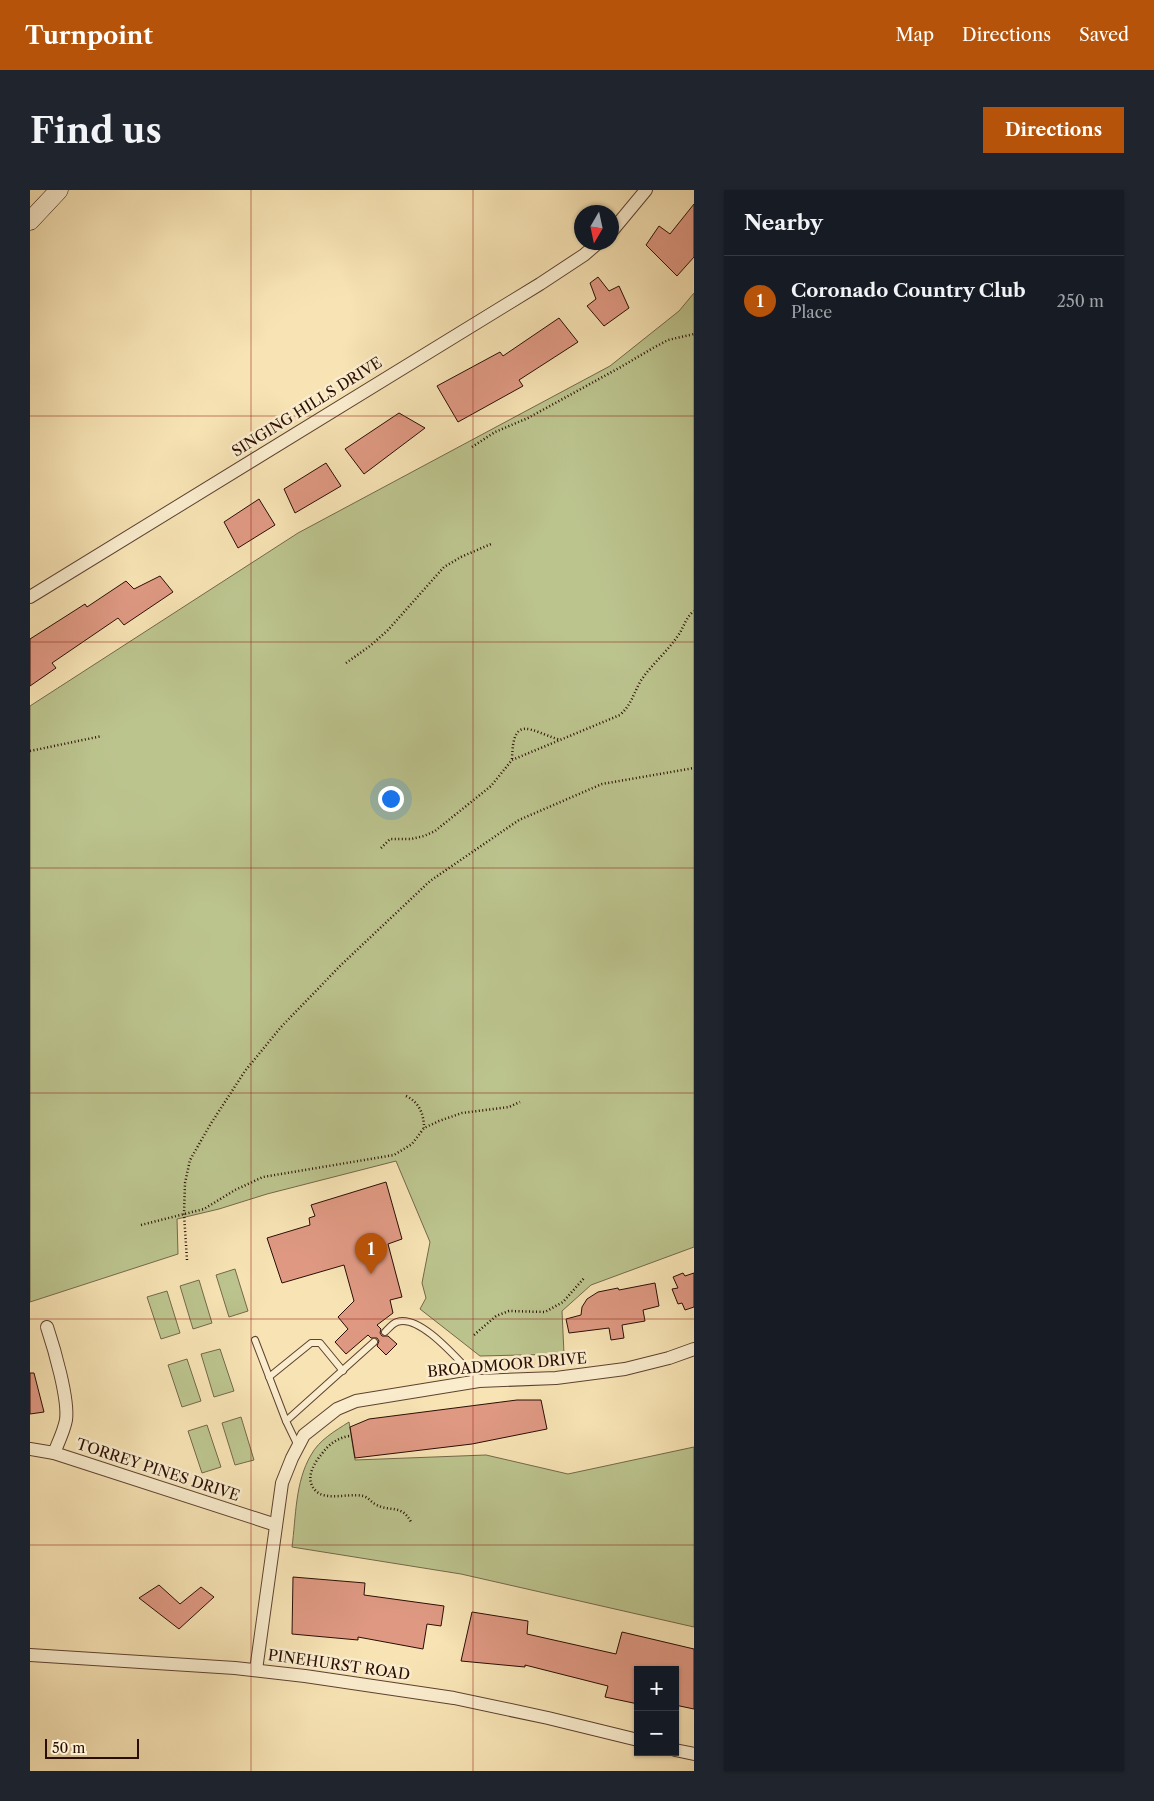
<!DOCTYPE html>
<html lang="en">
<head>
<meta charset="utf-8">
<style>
	:root { --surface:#171b24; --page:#20242c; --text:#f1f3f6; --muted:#9ea1a6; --line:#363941; --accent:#b45309 }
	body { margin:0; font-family:"Libre Caslon Text",serif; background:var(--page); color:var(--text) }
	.controls { position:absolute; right:15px; bottom:15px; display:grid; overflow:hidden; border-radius:0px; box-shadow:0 1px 4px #0004 }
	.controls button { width:45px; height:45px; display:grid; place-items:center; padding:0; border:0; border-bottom:1px solid var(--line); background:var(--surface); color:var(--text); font:25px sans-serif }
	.compass { position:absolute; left:544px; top:15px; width:45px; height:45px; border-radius:50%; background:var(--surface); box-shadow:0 1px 4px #0004; rotate:189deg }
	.scale { position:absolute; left:15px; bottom:12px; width:94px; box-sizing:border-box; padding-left:5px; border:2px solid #2b0d04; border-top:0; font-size:14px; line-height:18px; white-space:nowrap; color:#2b0d04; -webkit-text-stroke:4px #faedce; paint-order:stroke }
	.you { position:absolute; left:360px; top:608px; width:18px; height:18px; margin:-12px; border:4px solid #fff; border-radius:50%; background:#1a73e8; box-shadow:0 0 0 8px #1a73e833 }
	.badge { display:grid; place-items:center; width:32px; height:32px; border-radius:50%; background:var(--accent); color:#fff; font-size:16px; font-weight:700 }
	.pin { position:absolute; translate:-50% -41px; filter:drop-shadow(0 1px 2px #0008) }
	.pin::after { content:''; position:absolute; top:26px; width:18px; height:15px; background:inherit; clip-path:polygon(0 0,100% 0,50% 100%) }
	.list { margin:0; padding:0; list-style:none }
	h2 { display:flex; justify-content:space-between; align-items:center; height:65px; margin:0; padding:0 20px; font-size:21px }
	h2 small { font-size:16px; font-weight:400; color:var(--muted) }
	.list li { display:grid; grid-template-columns:32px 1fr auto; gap:15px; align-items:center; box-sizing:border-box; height:90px; padding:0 20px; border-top:1px solid var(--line) }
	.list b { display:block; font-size:19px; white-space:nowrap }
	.list p { margin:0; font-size:16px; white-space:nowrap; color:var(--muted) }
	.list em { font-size:16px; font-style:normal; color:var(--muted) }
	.map { position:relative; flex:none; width:664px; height:1581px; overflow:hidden; border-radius:0px }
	header { display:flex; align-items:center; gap:30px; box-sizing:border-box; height:70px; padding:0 25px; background:var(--accent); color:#fff }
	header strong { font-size:24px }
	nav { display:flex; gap:28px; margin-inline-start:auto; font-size:18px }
	.intro { display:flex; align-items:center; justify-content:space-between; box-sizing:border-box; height:120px; padding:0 30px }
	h1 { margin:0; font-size:35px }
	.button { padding:12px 22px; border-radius:0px; background:var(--accent); color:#fff; font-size:18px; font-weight:700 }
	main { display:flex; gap:30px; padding:0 30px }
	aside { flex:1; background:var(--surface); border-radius:0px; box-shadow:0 1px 4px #0004 }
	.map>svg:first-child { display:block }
</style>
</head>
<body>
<header>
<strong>Turnpoint</strong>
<nav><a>Map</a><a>Directions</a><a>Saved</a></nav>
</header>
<div class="intro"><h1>Find us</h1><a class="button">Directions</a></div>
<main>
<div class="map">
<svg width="664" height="1581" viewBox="0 0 664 1581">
	<rect width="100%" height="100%" fill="#f7e3b4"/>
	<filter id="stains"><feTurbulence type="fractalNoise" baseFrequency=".004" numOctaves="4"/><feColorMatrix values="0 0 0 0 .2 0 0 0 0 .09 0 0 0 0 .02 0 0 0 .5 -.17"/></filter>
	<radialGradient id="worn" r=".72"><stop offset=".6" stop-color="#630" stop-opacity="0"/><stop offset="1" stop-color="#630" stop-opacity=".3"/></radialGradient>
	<!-- green -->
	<g fill="#bcc48e" stroke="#746849">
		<polygon points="664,103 664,1057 561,1095 532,1121 534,1164 450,1166 390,1119 396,1108 392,1093 400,1052 366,971 237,1004 189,1019 147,1029 148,1064 0,1112 0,516 268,343 580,176 649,121"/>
		<polygon points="205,1079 218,1121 199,1127 186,1085"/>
		<polygon points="169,1090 182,1133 163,1139 150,1096"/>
		<polygon points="137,1101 150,1143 131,1149 117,1107"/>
		<polygon points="190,1159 204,1201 184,1207 171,1164"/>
		<polygon points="157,1169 171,1211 152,1217 138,1175"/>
		<polygon points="211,1227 224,1270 205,1275 192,1233"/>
		<path d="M319 1232 325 1270 456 1265 538 1284 664 1257V1437L431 1384 262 1357C266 1327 265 1292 281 1265 289 1250 305 1241 319 1232Z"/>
		<polygon points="177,1235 191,1277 172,1283 158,1241"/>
	</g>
	<!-- building -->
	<g fill="#df9983" stroke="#2b0d04">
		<polygon points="664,14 664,67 647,86 616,55 629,36 640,44"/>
		<polygon points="568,87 579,101 589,96 599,118 574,136 557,116 566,109 560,93"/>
		<polygon points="529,128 548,152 489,190 493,196 428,232 407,196 470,162 473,166"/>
		<polygon points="369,223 395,238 334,284 315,259"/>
		<polygon points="296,273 311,296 265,323 254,299"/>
		<polygon points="229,309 245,335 208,358 194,332"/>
		<polygon points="130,386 143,402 94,435 88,428 22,473 26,478 0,496 0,449 55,414 57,417 96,391 104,399"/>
		<polygon points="356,992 372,1049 358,1054 372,1107 360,1110 363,1123 347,1135 351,1139 350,1143 352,1146 358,1146 367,1154 356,1165 347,1156 349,1151 347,1148 341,1148 338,1145 316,1164 305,1152 318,1139 308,1127 324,1111 314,1075 252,1093 237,1048 280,1035 279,1028 285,1026 281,1015"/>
		<polygon points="653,1083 655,1086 664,1083 664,1117 655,1120 652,1113 648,1114 642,1099 648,1098 643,1087"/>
		<polygon points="625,1093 629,1116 613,1120 615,1131 592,1135 594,1148 581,1150 579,1138 539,1143 536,1129 551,1125 552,1117 557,1109 568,1102 588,1098 589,1100"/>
		<polygon points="0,1183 4,1183 14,1222 0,1224"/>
		<polygon points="487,1210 511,1210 517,1239 442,1254 325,1268 320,1237 339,1229"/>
		<polygon points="263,1387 335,1393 334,1405 414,1416 411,1436 397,1434 393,1459 328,1447 328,1450 262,1444"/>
		<polygon points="129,1395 150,1414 171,1397 184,1407 149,1439 109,1408"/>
		<polygon points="442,1422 498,1431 497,1444 586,1464 592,1442 664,1459 664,1519 645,1515 645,1480 608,1480 608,1514 575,1507 578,1496 495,1475 495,1477 431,1471"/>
	</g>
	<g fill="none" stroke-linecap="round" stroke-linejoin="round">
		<defs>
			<g id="lane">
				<path d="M355 1142C358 1139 363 1133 367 1132 391 1123 432 1175 448 1190"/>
				<polyline points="225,1150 256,1231"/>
				<polyline points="239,1187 281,1153 290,1153 313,1181"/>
				<polyline points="268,1256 256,1231 344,1152"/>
			</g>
			<g id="street">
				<polyline points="582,41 616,0"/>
				<polyline points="0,407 510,94 554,65 569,52"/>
				<path d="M17 1137C24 1158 39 1209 36 1230 34 1241 28 1253 24 1263"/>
				<polyline points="0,1259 24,1263 246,1335"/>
				<polyline points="0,1465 205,1478 275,1486 424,1508 518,1528 608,1550"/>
				<polyline points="226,1480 252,1293 262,1268 274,1245 307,1219 326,1211 449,1191 526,1188 595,1179 639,1168 664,1159"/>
				<polyline points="645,1560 664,1564"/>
			</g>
			<polyline id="secondary" points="0,31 29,0"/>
		</defs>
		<!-- lane casing -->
		<use href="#lane" stroke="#5e4230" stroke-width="8"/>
		<!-- street casing -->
		<use href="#street" stroke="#5e4230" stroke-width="14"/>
		<!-- secondary casing -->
		<use href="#secondary" stroke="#2b0d04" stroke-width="19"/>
		<!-- path -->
		<g stroke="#2b0d04" stroke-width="2.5" stroke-dasharray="1 2.5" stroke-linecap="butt">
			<polyline points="442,257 465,242 498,228 589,178 623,158 638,150 664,144"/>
			<polyline points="316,473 340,456 358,440 414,377 431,367 461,354"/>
			<polyline points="0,561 72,546"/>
			<path d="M482 569C483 524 499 540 530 550"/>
			<path d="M351 658 360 649H381L394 646 405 641 461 596 482 570 590 525C601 515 603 505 610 492 620 476 636 463 647 447 654 438 655 428 664 421"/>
			<path d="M376 906C389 912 394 924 394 938"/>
			<polyline points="111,1035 174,1019 205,1000 233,987 364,965 382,954 394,938 409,931 432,923 479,917 490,912"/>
			<polyline points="157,1070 154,1024 155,993 160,970 180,935 215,881 251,837 311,775 400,691 489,630 572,594 664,578"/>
			<polyline points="444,1145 466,1126 479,1121 515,1122 533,1112 555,1087"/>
			<path d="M319 1246C307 1248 298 1255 291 1265 285 1272 278 1284 281 1293 288 1315 317 1302 333 1306 338 1307 341 1312 345 1314 360 1323 371 1313 381 1332"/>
		</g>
		<!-- lane -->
		<use href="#lane" stroke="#faedce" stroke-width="6"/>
		<!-- street -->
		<use href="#street" stroke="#faedce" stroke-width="12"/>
		<!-- secondary -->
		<use href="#secondary" stroke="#faedce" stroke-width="18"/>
	</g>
	<!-- grid -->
	<path fill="none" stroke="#8f2418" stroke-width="1" stroke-opacity="0.55" d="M221 0V1581M443 0V1581M0 226H664M0 452H664M0 678H664M0 903H664M0 1129H664M0 1355H664"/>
	<g text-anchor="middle" stroke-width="5" stroke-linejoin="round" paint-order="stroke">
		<!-- street labels -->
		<g font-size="15" fill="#2b0d04" stroke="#faedce">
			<text transform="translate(277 217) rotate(-32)" y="5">SINGING HILLS DRIVE</text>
			<text transform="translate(477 1175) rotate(-5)" y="5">BROADMOOR DRIVE</text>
			<text transform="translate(128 1280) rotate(18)" y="5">TORREY PINES DRIVE</text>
			<text transform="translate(309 1475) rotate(8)" y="5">PINEHURST ROAD</text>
		</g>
	</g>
	<rect width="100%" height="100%" filter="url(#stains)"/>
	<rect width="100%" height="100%" fill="url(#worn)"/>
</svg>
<div class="controls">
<button>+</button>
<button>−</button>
</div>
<svg class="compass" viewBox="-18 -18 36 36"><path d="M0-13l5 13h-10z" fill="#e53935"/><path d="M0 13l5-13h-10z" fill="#9ea1a6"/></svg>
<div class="scale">50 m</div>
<div class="you"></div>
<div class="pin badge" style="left:341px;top:1084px">1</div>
</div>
<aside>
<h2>Nearby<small></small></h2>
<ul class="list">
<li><span class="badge">1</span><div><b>Coronado Country Club</b><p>Place</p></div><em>250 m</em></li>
</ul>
</aside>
</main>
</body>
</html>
